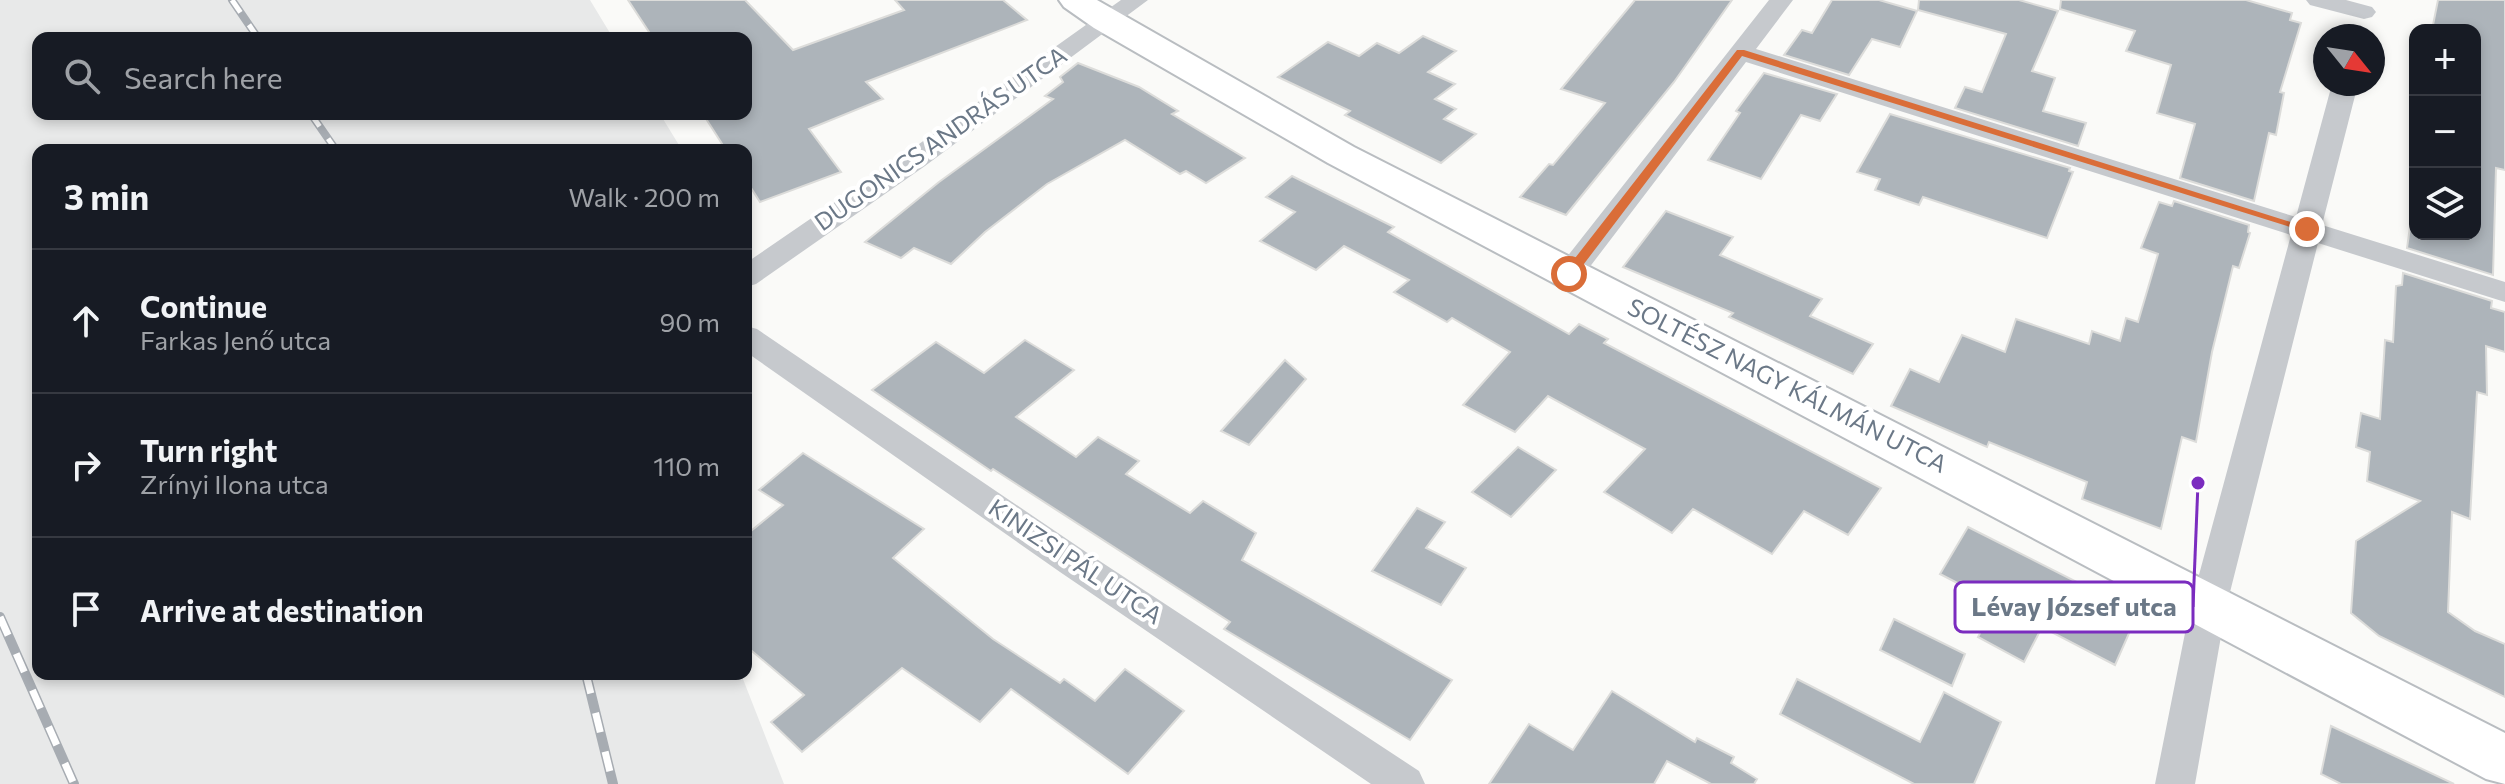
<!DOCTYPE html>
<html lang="en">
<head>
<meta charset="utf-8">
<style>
	:root { --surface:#171b24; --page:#242831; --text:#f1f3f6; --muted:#9ea1a6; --line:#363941 }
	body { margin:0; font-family:Commissioner,sans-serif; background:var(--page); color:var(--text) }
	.controls { position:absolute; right:24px; top:24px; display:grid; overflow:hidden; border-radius:16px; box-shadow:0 4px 12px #0003 }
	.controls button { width:72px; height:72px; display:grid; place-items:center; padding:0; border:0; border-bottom:2px solid var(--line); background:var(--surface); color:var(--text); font:40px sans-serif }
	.compass { position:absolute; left:2313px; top:24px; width:72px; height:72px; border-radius:50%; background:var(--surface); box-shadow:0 4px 12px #0003; rotate:120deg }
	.stop { position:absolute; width:24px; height:24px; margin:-18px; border:6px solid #da6d38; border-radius:50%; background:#fff }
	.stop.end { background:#da6d38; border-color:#fff; box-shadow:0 2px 8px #0008 }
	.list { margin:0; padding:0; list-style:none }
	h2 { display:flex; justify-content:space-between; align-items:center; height:104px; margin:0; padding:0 32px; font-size:34px }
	h2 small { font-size:26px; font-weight:400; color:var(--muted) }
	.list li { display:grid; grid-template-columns:52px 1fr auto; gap:24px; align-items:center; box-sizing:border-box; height:144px; padding:0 32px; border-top:2px solid var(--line) }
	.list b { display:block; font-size:30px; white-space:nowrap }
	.list p { margin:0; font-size:26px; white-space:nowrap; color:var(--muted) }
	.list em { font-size:26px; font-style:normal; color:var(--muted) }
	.icon { flex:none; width:44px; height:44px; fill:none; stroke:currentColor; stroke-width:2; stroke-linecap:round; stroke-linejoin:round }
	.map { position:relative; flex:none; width:2505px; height:784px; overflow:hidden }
	.search { position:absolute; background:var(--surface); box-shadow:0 4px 12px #0003; left:32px; top:32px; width:720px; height:88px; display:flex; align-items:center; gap:20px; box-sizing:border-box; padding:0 28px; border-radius:16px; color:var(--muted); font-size:30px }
	.panel { position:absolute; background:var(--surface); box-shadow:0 4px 12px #0003; left:32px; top:144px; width:720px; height:536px; border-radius:16px }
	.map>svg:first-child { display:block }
</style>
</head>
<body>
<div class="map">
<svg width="2505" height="784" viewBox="0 0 2505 784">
	<rect width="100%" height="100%" fill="#fafaf8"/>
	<!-- built -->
	<polygon fill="#e8e9e9" points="0,0 590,0 613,38 38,38 38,114 660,114 682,150 38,150 38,674 741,674 784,784 0,784"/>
	<!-- building -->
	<g fill="#adb4ba" stroke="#dcdcda" stroke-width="2">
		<polygon points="628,0 745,0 793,50 904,10 895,0 1003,0 1027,20 866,82 883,99 809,129 841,172 760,202 746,180 746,150 726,150 703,114 746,114 746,38 653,38"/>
		<polygon points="1635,0 1732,0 1674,82 1566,215 1520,197 1549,164 1553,165 1605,103 1561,89"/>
		<polygon points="1832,0 1879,0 1917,11 1900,47 1872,39 1849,75 1784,55 1802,30 1812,33"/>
		<polygon points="1919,0 2019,0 2058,11 2032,71 2055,78 2043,111 2086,123 2078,146 1955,108 1965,87 1982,92 2006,34 1918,10"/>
		<polygon points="2061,0 2246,0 2292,13 2290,20 2301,23 2280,92 2284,93 2276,135 2269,133 2254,201 2180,178 2195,124 2157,113 2171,65 2126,51 2135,31 2060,9"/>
		<polygon points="2438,0 2505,0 2505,170 2496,168 2493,275 2407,248 2415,191 2415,234 2475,234 2475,30 2432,30"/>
		<polygon points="1423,36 1456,51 1428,72 1455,84 1435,99 1456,109 1444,119 1476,134 1441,163 1345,115 1350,111 1278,77 1328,42 1359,56 1377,43 1399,53"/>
		<polygon points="1078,63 1139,87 1178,111 1172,114 1245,158 1206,183 1186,171 1180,174 1125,140 1047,184 985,232 951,264 914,248 901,258 865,242 939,182 1053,99 1045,96 1063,82 1060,77"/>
		<polygon points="1764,73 1837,94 1820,121 1801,115 1761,179 1708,160 1740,113 1736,111"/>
		<polygon points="1890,114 2070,168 2069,171 2073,172 2047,238 1923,197 1919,205 1875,190 1880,179 1857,172"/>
		<polygon points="1292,176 1394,227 1388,232 1569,334 1579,324 1608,339 1604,343 1881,488 1848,535 1804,511 1772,554 1693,509 1672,533 1604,492 1645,449 1548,396 1515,432 1463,405 1510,352 1452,318 1447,322 1394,292 1409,280 1344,246 1316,270 1260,241 1295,212 1266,197"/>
		<polygon points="2174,201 2249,225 2248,232 2250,233 2239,268 2233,266 2212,352 2196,442 2182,437 2161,529 2082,499 2087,482 1989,442 1987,447 1891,406 1910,369 1939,382 1962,335 2005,352 2016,319 2089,344 2092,331 2120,341 2126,318 2138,322 2158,254 2141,248 2159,202 2172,206"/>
		<polygon points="1666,211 1733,237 1720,255 1822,299 1810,316 1873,344 1853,374 1729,317 1733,313 1623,267"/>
		<polygon points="2403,273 2492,301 2491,308 2505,312 2505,352 2486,346 2487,395 2477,392 2470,519 2452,512 2448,612 2475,631 2505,644 2505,697 2379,636 2351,613 2356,541 2420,501 2367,481 2370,452 2356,447 2361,413 2380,419 2385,340 2393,342 2396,286 2402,285"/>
		<polygon points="1025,340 1074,370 1016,417 1076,457 1098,437 1139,461 1126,474 1190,513 1203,501 1256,533 1242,560 1452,680 1410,740 1224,629 1230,622 993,469 991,471 872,390 936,342 984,373"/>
		<polygon points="1285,360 1306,379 1249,445 1221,431"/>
		<polygon points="1518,447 1556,470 1511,517 1472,492"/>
		<polygon points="803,453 924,529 893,558 993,639 1060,683 1064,679 1095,701 1125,669 1184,711 1128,774 1011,689 980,722 902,668 802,752 771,722 804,695 746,646 746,535 783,505 759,490"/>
		<polygon points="1417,508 1445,522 1426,548 1466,568 1441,605 1372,571"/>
		<polygon points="1968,527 2138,613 2115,665 2042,627 2024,662 1978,637 1996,603 1940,574"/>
		<polygon points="1894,619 1965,654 1952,686 1880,650"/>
		<polygon points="1797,679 1920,742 1944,692 2001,722 1974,784 1914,784 1780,714"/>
		<polygon points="1612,691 1695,742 1697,738 1734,757 1731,763 1757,779 1754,784 1711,784 1667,761 1654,784 1489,784 1529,724 1573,750"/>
		<polygon points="2331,726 2454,784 2341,784 2321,774"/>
	</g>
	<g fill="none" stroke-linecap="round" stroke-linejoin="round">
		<defs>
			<polygon id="secondary" points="1059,0 1097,0 1354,147 2505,733 2505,784 2486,779 1328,163 1094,28 1064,7"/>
		</defs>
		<!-- secondary casing -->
		<use href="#secondary" stroke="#b9bdc1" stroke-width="4"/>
		<!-- street -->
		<g fill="#c6c9cd" fill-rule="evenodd">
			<polygon points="1121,0 1148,0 925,166 756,284 746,287 746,263 905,154"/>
			<polygon points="1769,0 1793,0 1756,49 2296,217 2332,84 2358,84 2322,225 2505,282 2505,302 2318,243 2226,608 2195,784 2155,784 2190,608 2291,235 1746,62 1579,281 1569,284 1559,281 1554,274 1559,267"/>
			<polygon points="2306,0 2346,0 2372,7 2376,12 2372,17 2364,19 2310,5"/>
			<polygon points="746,326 757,329 1086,552 1419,771 1425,784 1371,784 1060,572 746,352"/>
		</g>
		<!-- secondary -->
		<use href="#secondary" fill="#fff" fill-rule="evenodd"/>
		<defs>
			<g id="rail-far1">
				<polyline points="232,0 258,38"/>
				<polyline points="311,114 336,150"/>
			</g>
			<g id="rail">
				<polyline points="0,617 74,784"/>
				<polyline points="586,674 613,784"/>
			</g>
		</defs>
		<!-- rail-far1 casing -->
		<use href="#rail-far1" stroke="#a7acb2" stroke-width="8"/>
		<!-- rail casing -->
		<use href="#rail" stroke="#a7acb2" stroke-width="10"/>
		<!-- rail-far1 -->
		<use href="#rail-far1" stroke="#fff" stroke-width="5" stroke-dasharray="15" stroke-linecap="butt"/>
		<!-- rail -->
		<use href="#rail" stroke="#fff" stroke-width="7" stroke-dasharray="20" stroke-linecap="butt"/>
	</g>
	<!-- route -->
	<polygon fill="#da6d38" points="1737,50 1744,50 2313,229 2303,231 1742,56 1574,277 1565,277 1565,271"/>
	<g text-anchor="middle" stroke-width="8" stroke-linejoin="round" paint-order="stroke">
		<!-- street labels -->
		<g font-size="24" fill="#6b7887" stroke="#fff">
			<text transform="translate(941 139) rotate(-35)" y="8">DUGONICS ANDRÁS UTCA</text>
			<text transform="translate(1787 386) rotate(27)" y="8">SOLTÉSZ NAGY KÁLMÁN UTCA</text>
			<text transform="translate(1075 562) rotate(34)" y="8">KINIZSI PÁL UTCA</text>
		</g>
	</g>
	<!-- callouts -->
	<path fill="none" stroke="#7b2cbf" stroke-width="3" d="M2198 483L2193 607"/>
	<circle fill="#7b2cbf" stroke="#fff" stroke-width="3" cx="2198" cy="483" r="8"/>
	<rect fill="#fff" stroke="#7b2cbf" stroke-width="3" x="1955" y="582" width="238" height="50" rx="8"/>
	<g font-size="26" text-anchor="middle" font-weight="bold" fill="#6b7887">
		<text x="2074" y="616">Lévay József utca</text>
	</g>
</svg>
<div class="controls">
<button>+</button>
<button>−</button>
<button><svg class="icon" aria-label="layers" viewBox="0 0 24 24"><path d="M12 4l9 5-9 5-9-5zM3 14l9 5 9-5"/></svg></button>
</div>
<svg class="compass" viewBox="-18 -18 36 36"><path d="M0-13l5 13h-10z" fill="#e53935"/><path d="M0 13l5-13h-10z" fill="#9ea1a6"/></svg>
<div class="stop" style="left:1569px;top:274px"></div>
<div class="stop end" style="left:2307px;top:229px"></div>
<div class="search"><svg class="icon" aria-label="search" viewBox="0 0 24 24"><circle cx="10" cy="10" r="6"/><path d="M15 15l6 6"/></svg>Search here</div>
<section class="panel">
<h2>3 min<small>Walk · 200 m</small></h2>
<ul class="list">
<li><svg class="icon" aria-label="ahead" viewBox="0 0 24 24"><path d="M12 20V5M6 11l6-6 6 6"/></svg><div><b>Continue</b><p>Farkas Jenő utca</p></div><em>90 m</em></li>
<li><svg class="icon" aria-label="right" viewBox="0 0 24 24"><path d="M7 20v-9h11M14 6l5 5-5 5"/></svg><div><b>Turn right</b><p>Zrínyi Ilona utca</p></div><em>110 m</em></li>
<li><svg class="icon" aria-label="arrive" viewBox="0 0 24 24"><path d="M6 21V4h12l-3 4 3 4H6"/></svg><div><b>Arrive at destination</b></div></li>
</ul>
</section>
</div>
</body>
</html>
